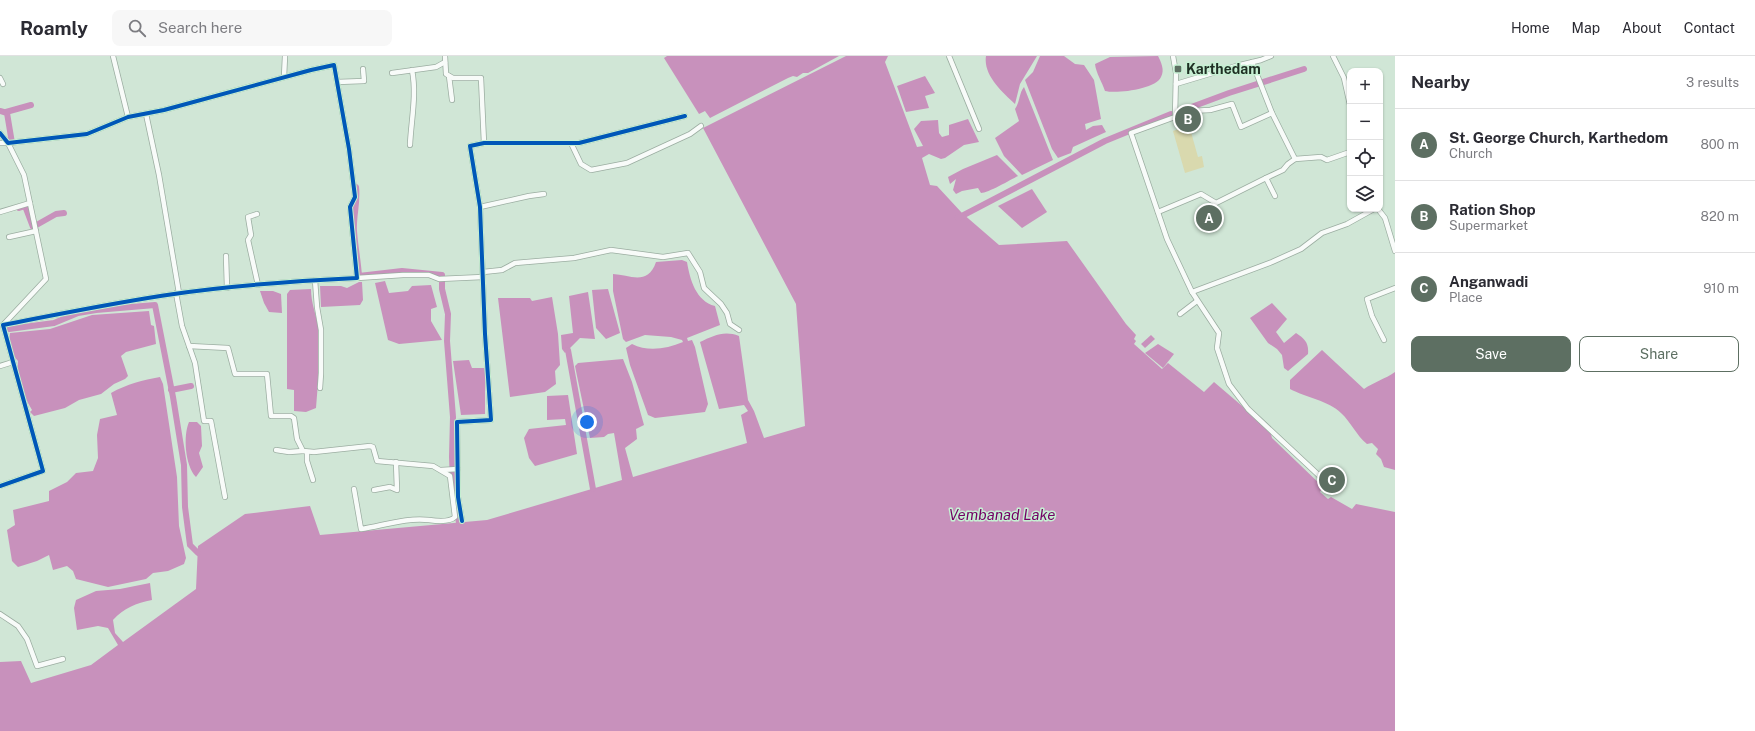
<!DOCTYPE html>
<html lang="en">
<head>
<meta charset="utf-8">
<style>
	:root { --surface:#fff; --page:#f7f7f7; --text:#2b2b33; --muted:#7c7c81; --line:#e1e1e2; --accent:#5d6f62 }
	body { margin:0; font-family:"Public Sans",sans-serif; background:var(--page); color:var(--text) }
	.controls { position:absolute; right:12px; top:12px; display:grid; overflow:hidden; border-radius:8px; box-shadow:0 1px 3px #0004 }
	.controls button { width:36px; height:36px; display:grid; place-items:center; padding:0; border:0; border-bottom:1px solid var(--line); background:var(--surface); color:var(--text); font:20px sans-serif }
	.you { position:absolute; left:587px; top:366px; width:14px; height:14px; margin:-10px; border:3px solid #fff; border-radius:50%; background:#1a73e8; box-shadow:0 0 0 6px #1a73e833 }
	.badge { display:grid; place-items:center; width:26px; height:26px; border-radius:50%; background:var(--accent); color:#fff; font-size:13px; font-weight:700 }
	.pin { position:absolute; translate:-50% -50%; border:2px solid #fff; box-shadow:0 1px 4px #0006 }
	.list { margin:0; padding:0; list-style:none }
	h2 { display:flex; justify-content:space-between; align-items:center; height:52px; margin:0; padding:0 16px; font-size:17px }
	h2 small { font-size:13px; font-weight:400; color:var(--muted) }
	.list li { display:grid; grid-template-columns:26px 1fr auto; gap:12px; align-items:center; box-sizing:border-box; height:72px; padding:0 16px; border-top:1px solid var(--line) }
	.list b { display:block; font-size:15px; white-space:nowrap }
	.list p { margin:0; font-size:13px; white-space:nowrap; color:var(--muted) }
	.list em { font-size:13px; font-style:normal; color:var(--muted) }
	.actions { display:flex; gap:8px; padding:12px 16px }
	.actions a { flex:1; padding:9px 0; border:1px solid var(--accent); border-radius:8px; text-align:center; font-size:14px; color:var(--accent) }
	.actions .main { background:var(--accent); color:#fff }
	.icon { flex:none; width:22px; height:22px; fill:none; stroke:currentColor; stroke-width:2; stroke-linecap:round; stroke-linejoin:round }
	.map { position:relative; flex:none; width:1395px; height:675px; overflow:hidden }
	header { display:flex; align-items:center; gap:24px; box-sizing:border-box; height:56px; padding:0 20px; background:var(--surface); border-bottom:1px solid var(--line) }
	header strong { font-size:19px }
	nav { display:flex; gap:22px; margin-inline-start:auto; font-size:14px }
	.search { width:280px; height:36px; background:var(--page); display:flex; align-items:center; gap:10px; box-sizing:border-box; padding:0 14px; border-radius:8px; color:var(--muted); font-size:15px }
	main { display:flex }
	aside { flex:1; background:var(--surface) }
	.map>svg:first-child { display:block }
</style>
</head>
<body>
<header>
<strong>Roamly</strong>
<div class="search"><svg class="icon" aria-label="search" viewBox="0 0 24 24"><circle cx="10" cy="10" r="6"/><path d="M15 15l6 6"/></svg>Search here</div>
<nav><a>Home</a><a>Map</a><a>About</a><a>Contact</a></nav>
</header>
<main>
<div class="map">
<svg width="1395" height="675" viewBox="0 0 1395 675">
	<rect width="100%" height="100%" fill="#d0e6d6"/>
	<!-- green -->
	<polygon fill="#d9d9ae" points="1189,69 1198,101 1202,100 1204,111 1185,117 1173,75"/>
	<!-- water -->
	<g fill="#c891bc">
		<polygon points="667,0 839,0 808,17 803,17 797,21 793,20 788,22 710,62 705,55 699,58 664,2"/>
		<path d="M846 0H888L885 6 917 91 923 90 914 73 921 65 938 64 939 77 942 81 949 79V69L968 63 979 86 964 89 945 102 941 103 929 98 922 102 930 129 937 130 962 157 999 189 1067 185 1126 268 1136 279 1134 283 1136 285 1134 288 1162 313 1168 307 1204 336 1214 326 1248 355 1271 378 1272 382 1323 431 1320 436 1328 443 1331 441 1352 453 1356 448 1395 456V675H0V606L21 605 31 627 91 609 118 589 108 572 98 570 77 574 74 552 76 544 96 535 120 533 150 527 152 544C136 547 124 552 113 564L115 577 123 586 196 533 198 490 245 458 310 450 320 479 487 464 622 424 614 377 608 378 604 381 590 382 577 320 575 310 578 307 623 303 632 326 644 369 636 373 637 383 625 392 633 421 747 387 741 359 748 355 744 349 719 353 700 286C713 280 724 274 739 280L748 344 754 355 764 382 805 370 796 248 703 72Z"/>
		<path d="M986 0H1037L1020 28 1015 48C1002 36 983 19 986 0Z"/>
		<polygon points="1040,0 1064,0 1075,8 1084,9 1094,24 1101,63 1085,68 1086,74 1093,70 1102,69 1106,76 1073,91 1071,97 1058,102 1052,93 1025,24 1033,16"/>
		<path d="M1158 0C1161 6 1165 14 1161 21 1156 33 1117 38 1105 35 1102 26 1096 17 1095 8L1110 1Z"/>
		<polygon points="925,20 935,37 925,40 929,52 906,56 897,30"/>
		<path d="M1024 31 1053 104 1022 119 1004 100 995 82 1019 65 1015 53C1020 46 1019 37 1024 31Z"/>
		<path d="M997 99 1018 120C1010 124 988 137 981 137L978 132 962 135 956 138 953 134 956 123 950 128 948 121 963 113Z"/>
		<polygon points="1032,133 1047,156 1022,172 998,150"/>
		<path d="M682 204 687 206C690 224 696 245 715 250L720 269 687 282 688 285 692 284 695 291 708 348 705 356 655 362 648 359 630 309 626 292 632 288C648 296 666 293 683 286L682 284 671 281 645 279 626 286 623 283 613 235V218C630 219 648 230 656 206Z"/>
		<polygon points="385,225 389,237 408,235 412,230 431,229 437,251 431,253 431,265 442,284 399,288 388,284 375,227"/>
		<polygon points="359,226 362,226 363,244 360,249 321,251 320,230 341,230 347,232"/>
		<path d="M311 233C311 247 316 258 318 270 321 294 318 328 316 352L306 356 294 355V334L287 333V238L290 234Z"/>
		<polygon points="608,233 620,277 606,283 596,272 592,234"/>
		<polygon points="260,235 273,235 281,238 282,257 269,256 264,247"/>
		<polygon points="588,236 595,283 580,282 565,297 562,293 561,279 573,277 569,240"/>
		<polygon points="552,241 558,278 560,309 555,315 556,328 545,336 510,341 498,242 530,242 532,245"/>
		<path d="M1272 247 1287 263 1276 276 1284 287 1296 277C1305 283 1309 287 1308 298L1288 315 1284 312 1282 299 1277 293 1268 287 1250 262Z"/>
		<path d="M149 255 151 269 154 270 156 288 126 296 121 300 128 320 125 323 114 328 101 338 79 344 65 352 34 360 30 356 32 354C23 339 16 321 18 305 12 299 8 286 10 277L50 273 92 259Z"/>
		<polygon points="1151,279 1155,283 1145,292 1141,288"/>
		<polygon points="1158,288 1174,298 1163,312 1145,297"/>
		<path d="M1322 294 1364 333C1374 326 1385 323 1395 316V414L1384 411 1381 403 1376 398 1378 393 1372 387 1367 388C1356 379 1351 366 1341 357 1329 345 1305 341 1290 333V324Z"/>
		<polygon points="469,304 472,312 485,312 485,358 461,359 453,305"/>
		<path d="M160 321 163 328 177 421 179 470 186 502 184 508 168 515 153 517 146 523 108 531 76 523 73 515 67 510 53 514 49 499 37 505 18 511 12 505 7 474 15 469 13 454 49 445V435L67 426 76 417 93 415 98 402 97 379 100 363 117 359 111 337C127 328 143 324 160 321Z"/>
		<polygon points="568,339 577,398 535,410 529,402 524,382 529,373 566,369 565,363 547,364 547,340"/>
		<path d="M189 366H197L201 370 202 390 199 397 203 411 196 421C185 410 183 379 189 366Z"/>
	</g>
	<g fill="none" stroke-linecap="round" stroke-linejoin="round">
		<!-- canal -->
		<g stroke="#c891bc" stroke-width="6">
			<polyline points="0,55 7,57 12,87"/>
			<polyline points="6,56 31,49"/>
			<polyline points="1178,56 1229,37 1304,13"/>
			<path d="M356 131C358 146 353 160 354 175 355 190 358 205 359 220L402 215 442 219V233L448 258 447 285 453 361 452 401 453 427 459 467"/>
			<polyline points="19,152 25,150 33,171 56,158 64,157"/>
			<polyline points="958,162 1105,85 1171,58"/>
			<polyline points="9,273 54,267 78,257 96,254 155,249 173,341 184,409 185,451 190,489 198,497"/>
			<polyline points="568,294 593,433"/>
			<polyline points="171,334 191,330"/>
		</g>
		<defs>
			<g id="street">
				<polyline points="113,0 128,61"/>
				<polyline points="445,0 446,18 453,22 481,22 484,87"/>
				<polyline points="949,0 979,73"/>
				<polyline points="1173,0 1176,17 1175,61 1131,77 1167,183 1192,236 1219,277 1217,292 1229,328 1248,353 1326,426"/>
				<polyline points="1333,0 1344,22 1350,49"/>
				<polyline points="392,17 436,11 445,6"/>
				<polyline points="449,20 452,44"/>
				<polyline points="284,21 285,0"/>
				<polyline points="0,22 3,28"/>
				<polyline points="337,26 364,25 363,13"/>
				<polyline points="1176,28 1236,10 1261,4 1271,0"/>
				<polyline points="1272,57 1295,103 1321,101 1327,104 1350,96"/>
				<polyline points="146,58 159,119 179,237"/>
				<polyline points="1175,61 1189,55 1210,54 1232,48 1241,71 1272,57 1252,6"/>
				<path d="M0 77 8 87 87 78 128 61 164 54 311 14 334 9 349 93 355 141 350 151 357 222C296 225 234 229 174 238 117 246 60 258 3 269L43 415 0 430"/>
				<polyline points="0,87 8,87 24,119 46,223 3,269"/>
				<polyline points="571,87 581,108 591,114 627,107 690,78 701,70"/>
				<path d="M410 89C411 65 417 39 412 14"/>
				<polyline points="1275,140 1266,122 1283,114 1288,108 1295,103"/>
				<polyline points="480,151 529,140 544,138"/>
				<polyline points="1378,153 1385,162 1395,195"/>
				<polyline points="0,156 30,147"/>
				<polyline points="1158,156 1201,138 1216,147 1266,122"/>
				<polyline points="257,158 248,161 251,179 248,184 258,229"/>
				<polyline points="9,181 36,175"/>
				<polyline points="226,200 227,232"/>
				<polyline points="483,216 502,214 515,207 574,202 611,194 663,201 688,197 700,216 704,232 721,248 727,257 730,268 739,274"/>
				<polyline points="357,222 403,219 429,219 439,223 483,221"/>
				<polyline points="315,224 317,251 321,274 321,317 320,332"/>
				<polyline points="1192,236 1272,206 1301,193 1322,177 1347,168 1374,153"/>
				<polyline points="176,237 182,270 195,307 204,365 211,365 225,441"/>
				<polyline points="1180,258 1197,245"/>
				<polyline points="1384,284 1372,260 1367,243 1395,232"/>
				<path d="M189 290 228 292 235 318H267L271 360H291L294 362 297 383 303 395 314 396 370 390 373 391 377 405 433 410 450 420 455 461C450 466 436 465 429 464 407 461 382 470 361 473L354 433"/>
				<polyline points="0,310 13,306"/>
				<polyline points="276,394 289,396 303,395"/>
				<polyline points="307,397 307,405 313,424"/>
				<polyline points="441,414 458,413"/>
				<polyline points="374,434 390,431 397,434 396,406"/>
				<polyline points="462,465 458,441 457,366 491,364 485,278 480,151 470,90 484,87 579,87 685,60"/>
				<polyline points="0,558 18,570 27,583 37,610 63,603"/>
			</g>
		</defs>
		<!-- street casing -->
		<use href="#street" stroke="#9bada1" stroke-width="6"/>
		<!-- street -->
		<use href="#street" stroke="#f8fbf9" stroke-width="4.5"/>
		<defs>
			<g id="cycleway">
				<path d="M0 77 8 87 87 78 128 61 164 54 311 14 334 9 349 93 355 141 350 151 357 222C296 225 234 229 174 238 117 246 60 258 3 269L43 415 0 430"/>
				<polyline points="462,465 458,441 457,366 491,364 485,278 480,151 470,90 484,87 579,87 685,60"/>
			</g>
		</defs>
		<!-- cycleway casing -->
		<use href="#cycleway" stroke="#c6f0d3" stroke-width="6"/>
		<!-- cycleway -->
		<use href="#cycleway" stroke="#0057b8" stroke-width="4"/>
	</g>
	<!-- markers -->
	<rect fill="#5d6f62" stroke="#c6f0d3" stroke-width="1.5" x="1174" y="9" width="8" height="8" rx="2"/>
	<g text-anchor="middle" stroke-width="3" stroke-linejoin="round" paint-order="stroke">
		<!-- poi labels -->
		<g font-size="14" font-weight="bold" fill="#1f2f24" stroke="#c6f0d3" text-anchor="start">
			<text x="1186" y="18">Karthedam</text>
		</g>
		<!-- water labels -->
		<g font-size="15" font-style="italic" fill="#740065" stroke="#c6f0d3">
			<text x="1002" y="464">Vembanad Lake</text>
		</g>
	</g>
</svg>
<div class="controls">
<button>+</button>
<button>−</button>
<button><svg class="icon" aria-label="locate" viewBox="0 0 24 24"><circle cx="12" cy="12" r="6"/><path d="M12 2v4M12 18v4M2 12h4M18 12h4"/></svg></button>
<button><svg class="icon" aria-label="layers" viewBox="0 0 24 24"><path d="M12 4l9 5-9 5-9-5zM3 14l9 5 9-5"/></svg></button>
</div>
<div class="you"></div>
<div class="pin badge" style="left:1209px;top:162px">A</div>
<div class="pin badge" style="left:1188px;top:63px">B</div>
<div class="pin badge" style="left:1332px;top:424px">C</div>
</div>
<aside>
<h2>Nearby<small>3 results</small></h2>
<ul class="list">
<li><span class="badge">A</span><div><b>St. George Church, Karthedom</b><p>Church</p></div><em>800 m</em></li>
<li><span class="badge">B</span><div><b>Ration Shop</b><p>Supermarket</p></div><em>820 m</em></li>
<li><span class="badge">C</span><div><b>Anganwadi</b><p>Place</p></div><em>910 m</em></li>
</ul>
<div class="actions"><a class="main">Save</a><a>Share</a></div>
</aside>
</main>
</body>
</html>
